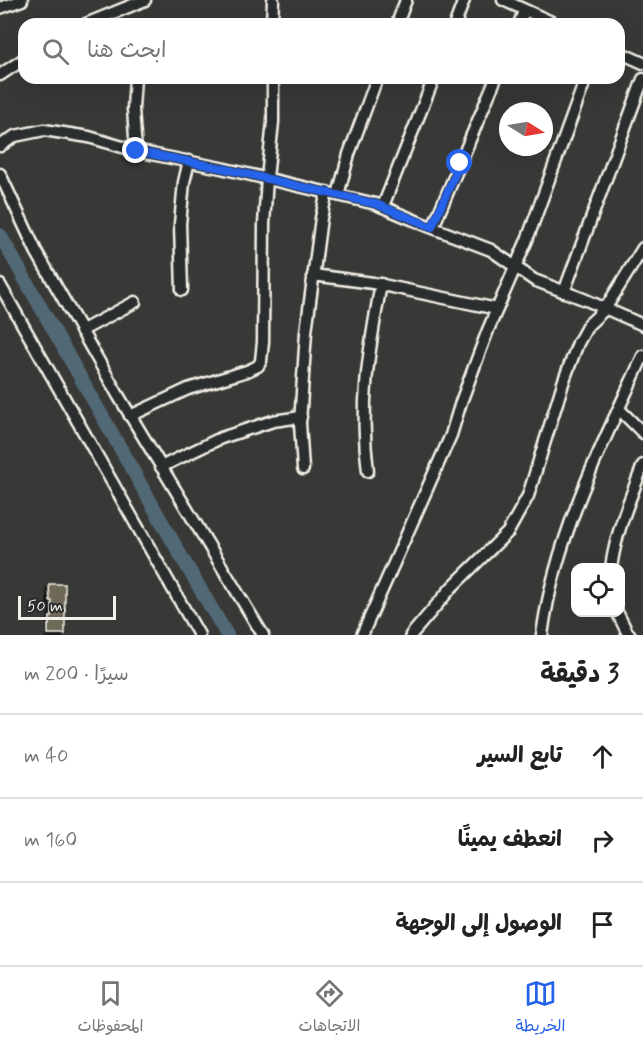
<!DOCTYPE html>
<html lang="ar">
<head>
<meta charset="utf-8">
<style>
	:root { --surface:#fff; --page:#f6f6f6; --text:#222; --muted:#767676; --line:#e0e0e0; --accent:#2563eb }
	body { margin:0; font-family:Mynerve,"Playpen Sans Arabic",sans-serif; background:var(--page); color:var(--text); direction:rtl }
	.controls { position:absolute; right:18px; bottom:18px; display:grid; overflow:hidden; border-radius:12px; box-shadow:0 6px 24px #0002 }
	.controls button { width:54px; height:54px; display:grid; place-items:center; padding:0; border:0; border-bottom:2px solid var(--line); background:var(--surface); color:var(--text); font:30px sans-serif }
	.compass { position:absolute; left:499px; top:102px; width:54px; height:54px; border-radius:50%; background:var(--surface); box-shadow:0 6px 24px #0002; rotate:101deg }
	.scale { position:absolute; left:18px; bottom:15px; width:98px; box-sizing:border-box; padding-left:6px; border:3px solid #f4f1e8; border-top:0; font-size:16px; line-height:21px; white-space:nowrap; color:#f4f1e8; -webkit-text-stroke:4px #2a2d2e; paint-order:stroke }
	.stop { position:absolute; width:18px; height:18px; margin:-14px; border:4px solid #2563eb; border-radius:50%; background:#fff }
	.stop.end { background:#2563eb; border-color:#fff; box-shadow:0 2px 6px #0008 }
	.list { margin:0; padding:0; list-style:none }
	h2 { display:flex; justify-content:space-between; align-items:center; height:78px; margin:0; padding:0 24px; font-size:26px }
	h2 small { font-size:20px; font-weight:400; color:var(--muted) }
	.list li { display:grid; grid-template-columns:39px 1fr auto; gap:18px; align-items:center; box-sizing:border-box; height:84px; padding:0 24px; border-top:2px solid var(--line) }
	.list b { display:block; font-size:22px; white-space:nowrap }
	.list em { font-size:20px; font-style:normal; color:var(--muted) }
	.icon { flex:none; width:33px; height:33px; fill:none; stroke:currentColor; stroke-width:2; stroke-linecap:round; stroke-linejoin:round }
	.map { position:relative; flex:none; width:643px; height:635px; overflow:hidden; direction:ltr }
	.search { position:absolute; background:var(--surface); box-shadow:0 6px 24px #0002; left:18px; right:18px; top:18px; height:66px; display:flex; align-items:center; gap:15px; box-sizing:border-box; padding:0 21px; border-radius:18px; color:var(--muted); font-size:22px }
	.sheet { height:330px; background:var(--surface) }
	nav { display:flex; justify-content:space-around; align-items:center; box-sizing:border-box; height:84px; border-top:2px solid var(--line); background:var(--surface); font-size:16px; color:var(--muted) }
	nav a { display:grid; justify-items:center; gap:3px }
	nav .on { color:var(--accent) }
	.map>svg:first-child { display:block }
</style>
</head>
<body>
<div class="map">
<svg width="643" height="635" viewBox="0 0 643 635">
	<defs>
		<filter id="shadow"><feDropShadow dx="-3.5" dy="3.5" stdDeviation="0" flood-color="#0009"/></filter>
	</defs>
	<rect width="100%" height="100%" fill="#383936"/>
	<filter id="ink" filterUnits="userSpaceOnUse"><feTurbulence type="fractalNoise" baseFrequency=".0167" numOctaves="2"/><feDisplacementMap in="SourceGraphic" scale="12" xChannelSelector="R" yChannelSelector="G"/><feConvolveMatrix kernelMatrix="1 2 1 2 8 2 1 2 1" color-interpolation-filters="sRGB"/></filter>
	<g filter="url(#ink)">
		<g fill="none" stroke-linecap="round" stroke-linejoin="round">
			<!-- canal -->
			<polyline stroke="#516775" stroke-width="14" points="0,235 185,563 227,635"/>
		</g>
		<!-- building -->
		<g fill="#6e6757" stroke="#f4f1e8" stroke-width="1.5" filter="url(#shadow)">
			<polygon points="49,584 65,584 65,609 52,609 52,601 50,601"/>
			<polygon points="52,610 65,610 65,634 48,634 48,625 49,625 50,617 52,617"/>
		</g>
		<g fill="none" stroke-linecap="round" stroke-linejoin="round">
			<defs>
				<g id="street">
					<polyline points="503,0 556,24"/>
					<polyline points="0,8 22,0"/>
					<polyline points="86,24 145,0"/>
					<polyline points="272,24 273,0"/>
					<polyline points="397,24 406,0"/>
					<polyline points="455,24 464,0"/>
					<polyline points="519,24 524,11"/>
					<polyline points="619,52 643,63"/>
					<polyline points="0,75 24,59"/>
					<polyline points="135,78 133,109 136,151"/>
					<polyline points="0,146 15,136 44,130 89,137 136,151 221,168 376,204 428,226 491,250 534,280 586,300 643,325"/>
					<polyline points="0,174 36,251 118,395 263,635"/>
					<polyline points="338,195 349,154 377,78"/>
					<polyline points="383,206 434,78"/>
					<polyline points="433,227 496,78"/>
					<polyline points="313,275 373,283 497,309"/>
					<polyline points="0,285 199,635"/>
					<polyline points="182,290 180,224 184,182 189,161"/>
					<polyline points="564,292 643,79"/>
					<polyline points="81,331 135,302"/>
					<polyline points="619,409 643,433"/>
					<polyline points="130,416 188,389 247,371 258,366 261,361 263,342 264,224 267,178 273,122 273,78"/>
					<polyline points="161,467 175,460 221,438 273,421 301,417"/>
					<polyline points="303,469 300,423 306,332 321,218 327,192"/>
					<path d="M368 471C359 405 369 349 381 284"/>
					<path d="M611 568C616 531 630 499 643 465"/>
					<polyline points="617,612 627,632 630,635"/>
					<polyline points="362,635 451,435 461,402 488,330 527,240 586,78"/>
					<polyline points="411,635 452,587 508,532 528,496 564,380 578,343 588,325 605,309 643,248"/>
					<path d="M542 635C545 614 549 593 555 572 575 497 611 426 643 356"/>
				</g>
			</defs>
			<!-- street casing -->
			<use href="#street" stroke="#f4f1e8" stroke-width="15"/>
			<!-- street -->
			<use href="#street" stroke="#2a2d2e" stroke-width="10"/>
		</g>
	</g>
	<g fill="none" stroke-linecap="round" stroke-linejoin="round" filter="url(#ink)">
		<!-- route -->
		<polyline stroke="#2563eb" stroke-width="8" points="136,151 221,168 376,204 432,227 460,163"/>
	</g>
</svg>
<div class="controls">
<button><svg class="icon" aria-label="locate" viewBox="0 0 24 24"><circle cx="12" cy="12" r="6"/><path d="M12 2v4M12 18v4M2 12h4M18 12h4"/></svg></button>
</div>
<svg class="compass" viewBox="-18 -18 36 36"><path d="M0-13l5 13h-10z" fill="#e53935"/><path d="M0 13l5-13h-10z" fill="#767676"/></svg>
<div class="scale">50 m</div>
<div class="stop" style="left:460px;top:163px"></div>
<div class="stop end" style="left:136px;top:151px"></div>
<div class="search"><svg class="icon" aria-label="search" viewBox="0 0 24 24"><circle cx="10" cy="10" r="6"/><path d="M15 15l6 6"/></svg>ابحث هنا</div>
</div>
<section class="sheet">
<h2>3 دقيقة<small>سيرًا · 200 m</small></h2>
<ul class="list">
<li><svg class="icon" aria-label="ahead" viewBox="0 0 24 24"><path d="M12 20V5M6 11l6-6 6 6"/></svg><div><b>تابع السير</b></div><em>40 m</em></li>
<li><svg class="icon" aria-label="right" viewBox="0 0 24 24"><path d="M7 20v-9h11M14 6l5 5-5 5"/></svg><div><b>انعطف يمينًا</b></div><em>160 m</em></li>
<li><svg class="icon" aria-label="arrive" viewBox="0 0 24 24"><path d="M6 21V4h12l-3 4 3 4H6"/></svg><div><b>الوصول إلى الوجهة</b></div></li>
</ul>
</section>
<nav>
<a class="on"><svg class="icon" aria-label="map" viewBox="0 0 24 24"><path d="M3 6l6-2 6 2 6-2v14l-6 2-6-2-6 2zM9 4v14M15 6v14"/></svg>الخريطة</a>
<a><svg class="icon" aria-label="directions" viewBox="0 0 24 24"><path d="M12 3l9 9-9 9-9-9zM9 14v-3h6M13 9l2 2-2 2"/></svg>الاتجاهات</a>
<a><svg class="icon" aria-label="saved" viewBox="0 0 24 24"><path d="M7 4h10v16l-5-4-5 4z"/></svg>المحفوظات</a>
</nav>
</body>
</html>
